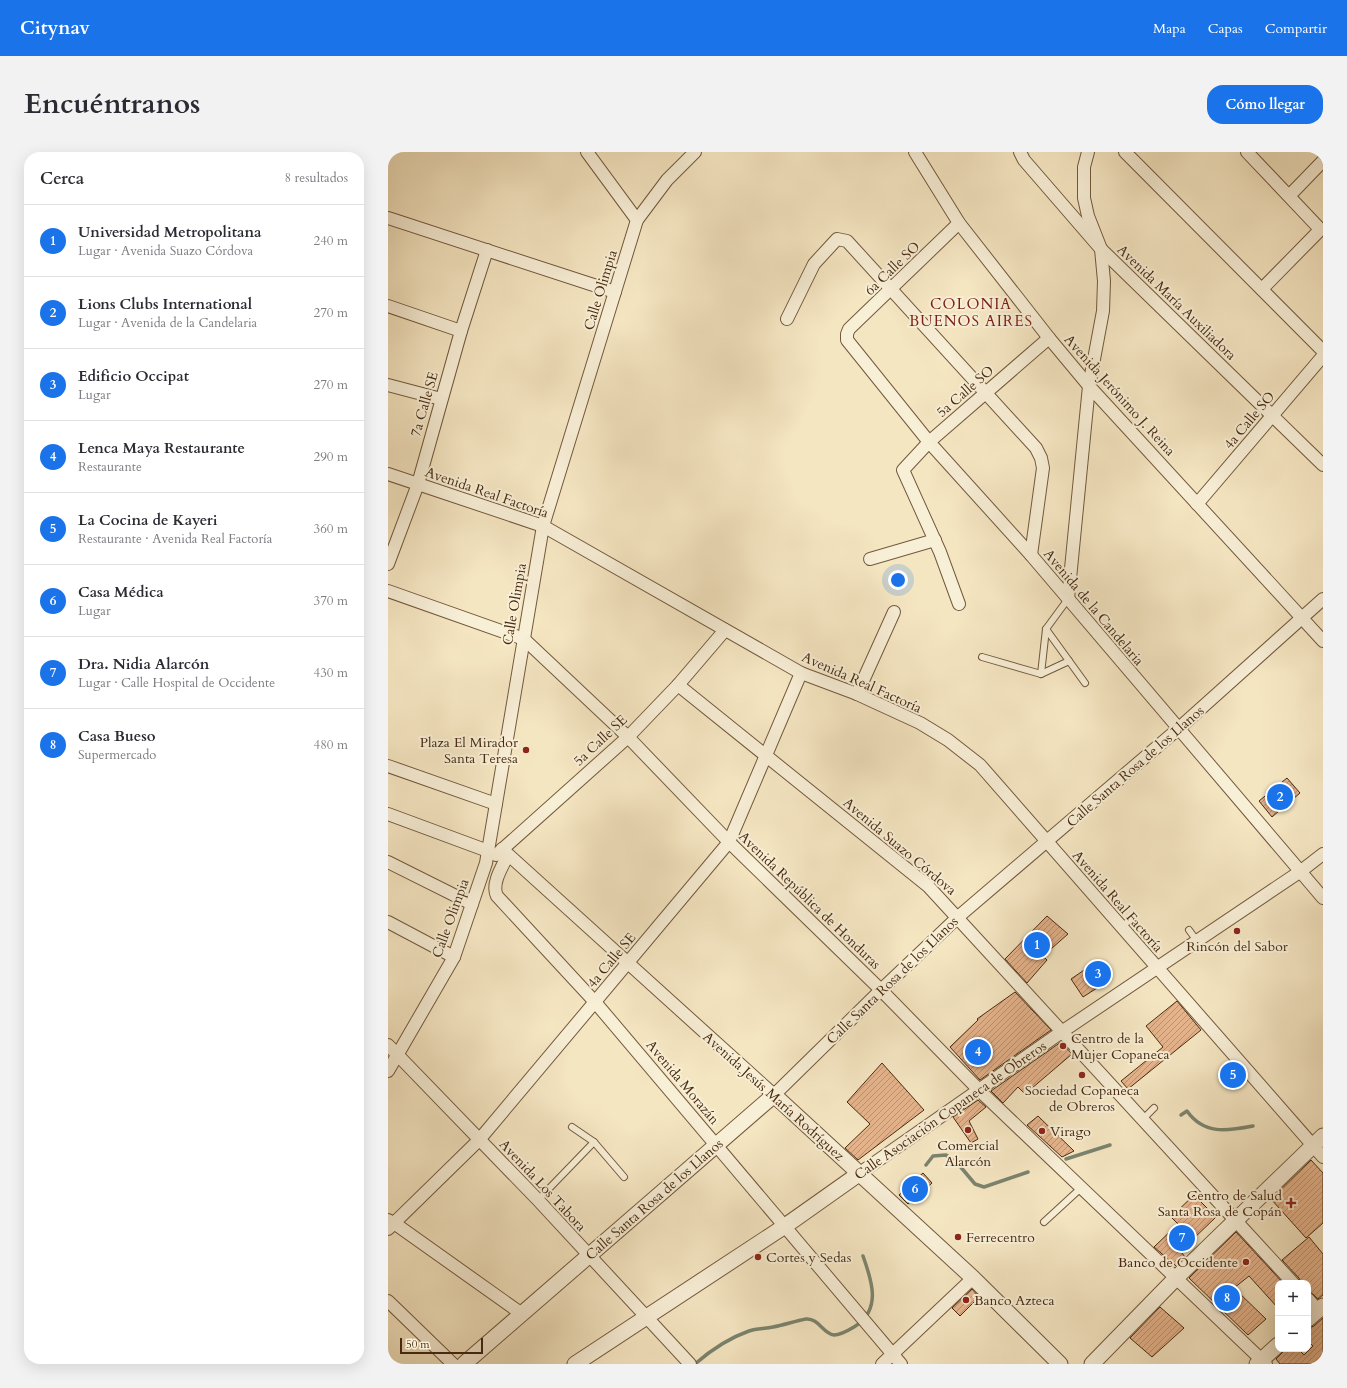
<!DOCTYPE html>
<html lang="es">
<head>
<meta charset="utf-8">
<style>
	:root { --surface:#fff; --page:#f2f2f3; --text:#2b2b33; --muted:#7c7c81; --line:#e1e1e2; --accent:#1a73e8 }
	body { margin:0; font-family:Cardo,serif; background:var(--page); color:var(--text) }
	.controls { position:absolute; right:12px; bottom:12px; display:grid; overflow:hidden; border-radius:8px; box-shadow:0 4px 16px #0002 }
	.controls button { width:36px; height:36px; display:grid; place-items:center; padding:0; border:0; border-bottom:1px solid var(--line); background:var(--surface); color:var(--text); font:20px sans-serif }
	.scale { position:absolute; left:12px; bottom:10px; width:83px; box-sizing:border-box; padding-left:4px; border:2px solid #482a10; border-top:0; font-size:11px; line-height:14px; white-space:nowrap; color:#482a10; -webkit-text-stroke:3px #f8efd7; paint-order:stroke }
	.you { position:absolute; left:510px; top:428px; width:14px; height:14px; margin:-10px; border:3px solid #fff; border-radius:50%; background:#1a73e8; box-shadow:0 0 0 6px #1a73e833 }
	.badge { display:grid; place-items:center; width:26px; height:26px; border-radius:50%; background:var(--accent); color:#fff; font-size:13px; font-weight:700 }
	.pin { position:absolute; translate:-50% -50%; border:2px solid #fff; box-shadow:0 1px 4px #0006 }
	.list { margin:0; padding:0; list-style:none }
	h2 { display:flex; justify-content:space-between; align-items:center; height:52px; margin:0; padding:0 16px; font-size:17px }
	h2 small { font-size:13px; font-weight:400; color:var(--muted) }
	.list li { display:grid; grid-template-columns:26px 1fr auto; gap:12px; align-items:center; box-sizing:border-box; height:72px; padding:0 16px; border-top:1px solid var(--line) }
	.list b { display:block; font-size:15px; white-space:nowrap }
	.list p { margin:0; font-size:13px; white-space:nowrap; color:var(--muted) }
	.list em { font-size:13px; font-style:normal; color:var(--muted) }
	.map { position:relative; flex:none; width:935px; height:1212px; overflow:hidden; border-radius:16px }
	header { display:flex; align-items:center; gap:24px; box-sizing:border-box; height:56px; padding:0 20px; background:var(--accent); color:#fff }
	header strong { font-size:19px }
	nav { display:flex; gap:22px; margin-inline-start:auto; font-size:14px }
	.intro { display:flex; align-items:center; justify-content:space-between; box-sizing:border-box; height:96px; padding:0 24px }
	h1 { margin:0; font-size:28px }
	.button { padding:10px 18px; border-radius:16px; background:var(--accent); color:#fff; font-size:14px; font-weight:700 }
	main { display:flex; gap:24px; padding:0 24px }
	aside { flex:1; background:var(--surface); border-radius:16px; box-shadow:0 4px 16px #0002 }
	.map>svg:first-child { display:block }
</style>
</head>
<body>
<header>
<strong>Citynav</strong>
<nav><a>Mapa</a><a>Capas</a><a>Compartir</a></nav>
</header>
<div class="intro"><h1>Encuéntranos</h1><a class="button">Cómo llegar</a></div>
<main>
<aside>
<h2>Cerca<small>8 resultados</small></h2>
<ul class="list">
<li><span class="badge">1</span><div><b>Universidad Metropolitana</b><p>Lugar · Avenida Suazo Córdova</p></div><em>240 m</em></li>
<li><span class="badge">2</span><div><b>Lions Clubs International</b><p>Lugar · Avenida de la Candelaria</p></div><em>270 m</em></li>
<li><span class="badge">3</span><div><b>Edificio Occipat</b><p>Lugar</p></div><em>270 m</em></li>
<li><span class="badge">4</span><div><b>Lenca Maya Restaurante</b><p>Restaurante</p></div><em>290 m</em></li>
<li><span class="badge">5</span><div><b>La Cocina de Kayeri</b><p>Restaurante · Avenida Real Factoría</p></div><em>360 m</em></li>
<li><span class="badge">6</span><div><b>Casa Médica</b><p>Lugar</p></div><em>370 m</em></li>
<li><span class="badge">7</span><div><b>Dra. Nidia Alarcón</b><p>Lugar · Calle Hospital de Occidente</p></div><em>430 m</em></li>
<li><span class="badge">8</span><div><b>Casa Bueso</b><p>Supermercado</p></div><em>480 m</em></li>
</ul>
</aside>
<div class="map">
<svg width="935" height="1212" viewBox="0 0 935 1212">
	<defs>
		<pattern id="building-hatch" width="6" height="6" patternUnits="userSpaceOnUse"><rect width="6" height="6" fill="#e5b48d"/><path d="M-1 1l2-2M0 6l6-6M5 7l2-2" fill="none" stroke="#bc9372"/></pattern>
	</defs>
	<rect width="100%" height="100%" fill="#f5e6c2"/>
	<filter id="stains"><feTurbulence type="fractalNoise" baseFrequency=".005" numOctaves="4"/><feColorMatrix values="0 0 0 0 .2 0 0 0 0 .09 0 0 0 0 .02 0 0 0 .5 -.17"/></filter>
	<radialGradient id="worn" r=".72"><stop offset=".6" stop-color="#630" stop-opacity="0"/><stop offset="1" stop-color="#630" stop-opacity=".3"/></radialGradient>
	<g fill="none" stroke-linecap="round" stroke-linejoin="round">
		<!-- stream -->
		<g stroke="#7b846f" stroke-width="3.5">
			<path d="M793 963 799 959C816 983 839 979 865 974"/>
			<polyline points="678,1007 722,993"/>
			<polyline points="538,1013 545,1004 558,1003 571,1013 587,1032 596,1035 640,1020"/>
			<path d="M307 1212C323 1198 341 1186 361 1179 369 1176 377 1177 385 1175 396 1173 407 1169 418 1167 431 1166 435 1182 446 1183 452 1183 461 1178 466 1175 494 1158 484 1129 475 1104"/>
		</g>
	</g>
	<!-- building -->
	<g fill="url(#building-hatch)" stroke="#482a10">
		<polygon points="899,626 912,641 884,665 871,649"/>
		<polygon points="659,764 680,782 655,804 659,808 639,831 617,807"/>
		<polygon points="711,808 723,827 695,845 683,827"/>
		<polygon points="627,840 663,878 592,928 562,895 590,868 589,867"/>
		<polygon points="789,849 813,878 740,937 733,929 775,895 758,874"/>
		<polygon points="673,890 684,902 637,942 630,935 615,951 603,939"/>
		<polygon points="494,911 536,958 470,1008 457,996 482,972 459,950"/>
		<polygon points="590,948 598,955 581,969 590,987 583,991 565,965"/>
		<polygon points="650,964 686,999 674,1005 639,973"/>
		<polygon points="923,1008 935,1021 935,1071 918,1086 883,1047"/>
		<polygon points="535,1021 544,1031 520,1052 511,1043"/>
		<polygon points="806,1043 828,1065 802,1090 804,1091 794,1101 797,1105 788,1114 766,1095 790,1072 783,1065"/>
		<polygon points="848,1080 895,1131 890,1131 890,1156 861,1124 846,1136 878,1167 860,1183 801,1126"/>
		<polygon points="921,1085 935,1102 935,1143 930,1147 925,1142 920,1140 920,1131 912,1131 911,1126 894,1108"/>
		<polygon points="584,1137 591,1145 572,1164 564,1156"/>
		<polygon points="772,1155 796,1176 764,1205 742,1186"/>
		<polygon points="935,1166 935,1205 929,1212 892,1212 888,1207 898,1197 910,1197 916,1203 925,1194 920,1189 920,1176 926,1174"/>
	</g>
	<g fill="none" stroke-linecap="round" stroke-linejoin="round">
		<defs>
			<g id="service">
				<polyline points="658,477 697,531"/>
				<polyline points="594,505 653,522 658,477 680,447"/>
				<polyline points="653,522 681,509"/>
				<polyline points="733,775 742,768"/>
				<polyline points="801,778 809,789"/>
				<polyline points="755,967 766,956"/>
				<polyline points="184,975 206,990 236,1025"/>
				<polyline points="150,1048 206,990"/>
				<polyline points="656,1070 693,1036"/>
			</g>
			<g id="minor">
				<polyline points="199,0 249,68"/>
				<polyline points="527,0 571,71 661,186 701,234 935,489"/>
				<polyline points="632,0 636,8 713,97 935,313"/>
				<polyline points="737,0 935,199"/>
				<polyline points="859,0 931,76 930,80 874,137"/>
				<polyline points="902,43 935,9"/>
				<polyline points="0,66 227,140"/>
				<polyline points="571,71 461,177 459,182 459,188 541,290 643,403 935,746"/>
				<polyline points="0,154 73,179"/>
				<polyline points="399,167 426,112 449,87 459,89 648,296 653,306 655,316 643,403"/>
				<polyline points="0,233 53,247"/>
				<polyline points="0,322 155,374 413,521 469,542 532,571 560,588 592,613 935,1005"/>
				<polyline points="809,352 935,204"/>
				<polyline points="482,407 547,388"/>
				<polyline points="0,412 30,332 73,179 99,98"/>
				<polyline points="0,439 136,487 240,585 341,690 493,838 591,938 878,1212"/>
				<polyline points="680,447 701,234 715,159 716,129 713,97 700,64 696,46 696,15 700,0"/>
				<polyline points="571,452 552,400 515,318 541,290 661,186"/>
				<polyline points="290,533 540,734 905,1131"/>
				<polyline points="469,542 506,460"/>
				<polyline points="0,614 108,652"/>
				<polyline points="0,662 100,699"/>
				<polyline points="114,697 386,943 493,838 570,765 790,577 935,447"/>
				<polyline points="108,703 240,585 290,533 337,478"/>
				<path d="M120 703C114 715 103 732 109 744L207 850 513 1212"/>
				<polyline points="0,710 84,752"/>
				<polyline points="0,770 66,805"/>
				<polyline points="0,893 150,1048 302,1212"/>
				<polyline points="0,919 66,805 98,711 155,374 249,68 279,28 307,0"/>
				<polyline points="472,1021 675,879 913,719 935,702"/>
				<polyline points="0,1068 6,1071 134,1162"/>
				<polyline points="0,1077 91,988 341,690 413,521"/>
				<polyline points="920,1147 930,1158"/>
				<polyline points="0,1149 65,1212"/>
				<polyline points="494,1212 585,1126"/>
			</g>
			<g id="tertiary">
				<polyline points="920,1167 935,1154"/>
				<polyline points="76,1212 386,943 585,1126 672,1212"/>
				<polyline points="187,1212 397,1074 472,1021"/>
				<polyline points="704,1212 788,1126 935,984"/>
				<polyline points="869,1212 890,1193"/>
			</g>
		</defs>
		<!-- service casing -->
		<use href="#service" stroke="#73593c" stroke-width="8"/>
		<!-- minor casing -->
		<use href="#minor" stroke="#73593c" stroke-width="14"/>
		<!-- tertiary casing -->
		<use href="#tertiary" stroke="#73593c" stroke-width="17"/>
		<!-- service -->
		<use href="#service" stroke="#f8efd7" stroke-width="6"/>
		<!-- minor -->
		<use href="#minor" stroke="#f8efd7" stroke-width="12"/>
		<!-- tertiary -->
		<use href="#tertiary" stroke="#f8efd7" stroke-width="15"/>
	</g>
	<!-- markers -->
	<g fill="#8f2418" stroke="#f8efd7" stroke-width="1.5">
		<circle cx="138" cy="598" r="4"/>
		<circle cx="849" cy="779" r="4"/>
		<circle cx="675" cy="894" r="4"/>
		<circle cx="694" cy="923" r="4"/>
		<circle cx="580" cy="978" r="4"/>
		<circle cx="654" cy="979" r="4"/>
		<path d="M901 1045h4v4h4v4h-4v4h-4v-4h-4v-4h4z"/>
		<circle cx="570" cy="1085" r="4"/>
		<circle cx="370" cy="1105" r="4"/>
		<circle cx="858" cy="1110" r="4"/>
		<circle cx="578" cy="1148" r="4"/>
	</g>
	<g text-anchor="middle" stroke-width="4" stroke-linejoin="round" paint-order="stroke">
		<!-- street labels -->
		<g font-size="14" fill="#482a10" stroke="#f8efd7">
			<text transform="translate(504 116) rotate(-44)" y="5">6a Calle SO</text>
			<text transform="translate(212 138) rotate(-73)" y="5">Calle Olimpia</text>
			<text transform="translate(789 150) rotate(44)" y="5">Avenida María Auxiliadora</text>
			<text transform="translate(577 239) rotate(-41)" y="5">5a Calle SO</text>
			<text transform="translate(732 243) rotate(48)" y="5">Avenida Jerónimo J. Reina</text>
			<text transform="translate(36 252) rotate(-74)" y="5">7a Calle SE</text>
			<text transform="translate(861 268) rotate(-50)" y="5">4a Calle SO</text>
			<text transform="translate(99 340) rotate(19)" y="5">Avenida Real Factoría</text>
			<text transform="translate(126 452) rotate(-80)" y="5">Calle Olimpia</text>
			<text transform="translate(706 455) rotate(50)" y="5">Avenida de la Candelaria</text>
			<text transform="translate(474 530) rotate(24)" y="5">Avenida Real Factoría</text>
			<text transform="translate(212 588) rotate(-43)" y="5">5a Calle SE</text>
			<text transform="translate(747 614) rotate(-41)" y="5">Calle Santa Rosa de los Llanos</text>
			<text transform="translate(512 694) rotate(40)" y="5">Avenida Suazo Córdova</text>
			<text transform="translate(422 748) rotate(44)" y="5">Avenida República de Honduras</text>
			<text transform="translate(730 749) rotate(49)" y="5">Avenida Real Factoría</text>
			<text transform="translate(62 766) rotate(-70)" y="5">Calle Olimpia</text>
			<text transform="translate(223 808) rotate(-50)" y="5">4a Calle SE</text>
			<text transform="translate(504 828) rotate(-44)" y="5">Calle Santa Rosa de los Llanos</text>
			<text transform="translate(295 930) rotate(50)" y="5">Avenida Morazán</text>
			<text transform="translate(386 944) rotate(42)" y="5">Avenida Jesús María Rodríguez</text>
			<text transform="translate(562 958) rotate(-35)" y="5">Calle Asociación Copaneca de Obreros</text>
			<text transform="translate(155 1033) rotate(47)" y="5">Avenida Los Tabora</text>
			<text transform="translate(266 1047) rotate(-41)" y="5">Calle Santa Rosa de los Llanos</text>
		</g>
		<!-- poi labels -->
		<g font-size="14" fill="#482a10" stroke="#f8efd7" text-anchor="start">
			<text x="130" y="595" text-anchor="end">Plaza El Mirador<tspan x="130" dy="16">Santa Teresa</tspan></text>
			<text x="849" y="799" text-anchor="middle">Rincón del Sabor</text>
			<text x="683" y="891">Centro de la<tspan x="683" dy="16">Mujer Copaneca</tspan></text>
			<text x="694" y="943" text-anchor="middle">Sociedad Copaneca<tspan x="694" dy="16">de Obreros</tspan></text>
			<text x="662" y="984">Virago</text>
			<text x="580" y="998" text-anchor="middle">Comercial<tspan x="580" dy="16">Alarcón</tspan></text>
			<text x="894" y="1048" text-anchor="end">Centro de Salud<tspan x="894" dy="16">Santa Rosa de Copán</tspan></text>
			<text x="578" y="1090">Ferrecentro</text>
			<text x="378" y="1110">Cortes y Sedas</text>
			<text x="850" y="1115" text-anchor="end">Banco de Occidente</text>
			<text x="586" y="1153">Banco Azteca</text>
		</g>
		<!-- neighbourhood labels -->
		<g font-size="15" letter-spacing="1" fill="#7a1f14" stroke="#f8efd7">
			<text x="583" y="157">COLONIA<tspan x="583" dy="17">BUENOS AIRES</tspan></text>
		</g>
	</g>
	<rect width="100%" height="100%" filter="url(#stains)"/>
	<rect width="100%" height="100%" fill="url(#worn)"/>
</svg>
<div class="controls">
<button>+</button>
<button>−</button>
</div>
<div class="scale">50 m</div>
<div class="you"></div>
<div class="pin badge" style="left:649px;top:793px">1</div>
<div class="pin badge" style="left:892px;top:645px">2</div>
<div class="pin badge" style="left:710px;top:822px">3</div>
<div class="pin badge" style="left:590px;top:900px">4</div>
<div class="pin badge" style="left:845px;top:923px">5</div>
<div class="pin badge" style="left:527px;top:1037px">6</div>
<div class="pin badge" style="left:794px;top:1086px">7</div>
<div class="pin badge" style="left:839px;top:1146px">8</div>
</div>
</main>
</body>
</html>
